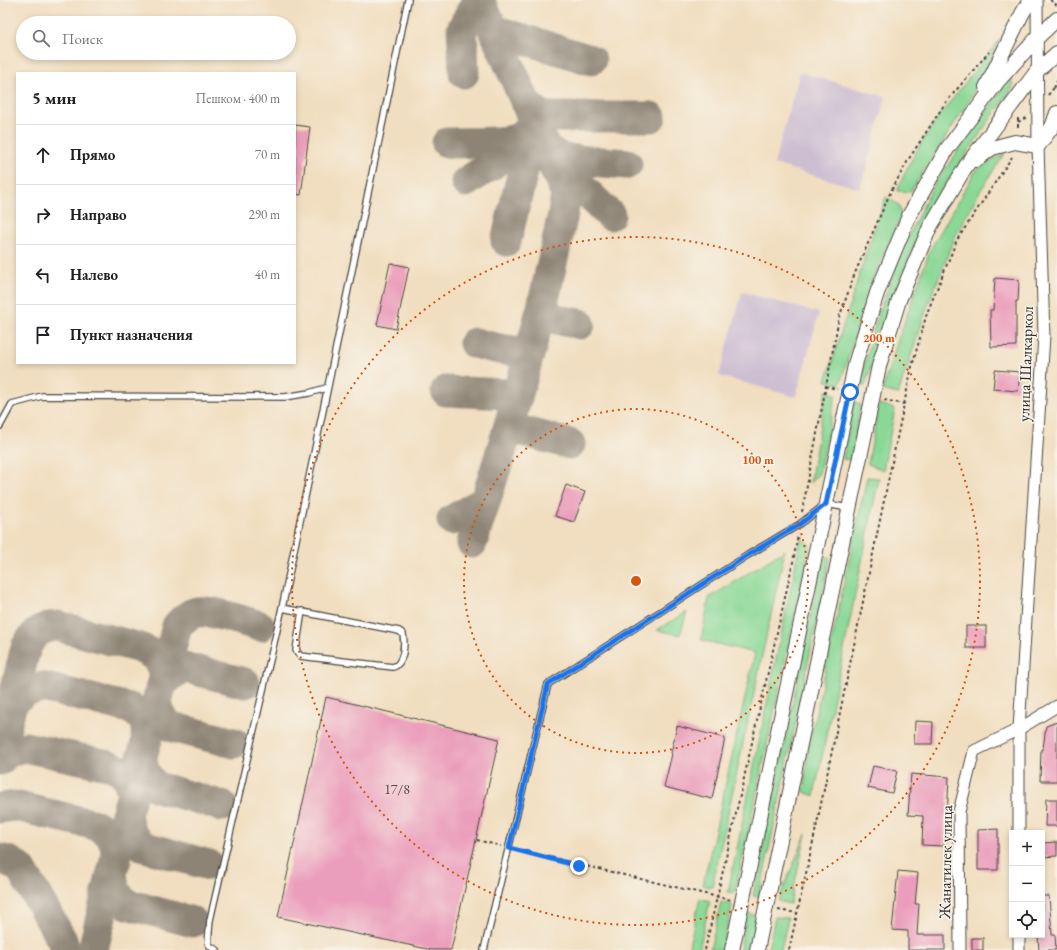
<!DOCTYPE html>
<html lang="ru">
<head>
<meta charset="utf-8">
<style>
	:root { --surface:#fff; --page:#f6f6f6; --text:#202124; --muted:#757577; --line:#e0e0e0 }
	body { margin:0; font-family:"EB Garamond",serif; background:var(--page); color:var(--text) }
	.controls { position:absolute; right:12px; bottom:12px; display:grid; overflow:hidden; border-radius:0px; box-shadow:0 2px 6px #0003 }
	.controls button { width:36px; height:36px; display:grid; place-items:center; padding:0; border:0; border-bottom:1px solid var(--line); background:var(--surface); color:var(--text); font:20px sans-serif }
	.stop { position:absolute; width:12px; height:12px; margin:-9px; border:3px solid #1a73e8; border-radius:50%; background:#fff }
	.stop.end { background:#1a73e8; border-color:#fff; box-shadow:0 1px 4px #0008 }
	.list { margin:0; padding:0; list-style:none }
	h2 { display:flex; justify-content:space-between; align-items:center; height:52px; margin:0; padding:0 16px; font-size:17px }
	h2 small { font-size:13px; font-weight:400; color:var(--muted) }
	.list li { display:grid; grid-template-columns:26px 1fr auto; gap:12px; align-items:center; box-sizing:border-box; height:60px; padding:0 16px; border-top:1px solid var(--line) }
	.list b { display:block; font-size:15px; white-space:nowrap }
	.list em { font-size:13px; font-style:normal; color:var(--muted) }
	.icon { flex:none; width:22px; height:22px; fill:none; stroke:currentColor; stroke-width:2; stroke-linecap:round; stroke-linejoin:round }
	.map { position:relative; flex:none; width:1057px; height:950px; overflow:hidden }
	.search { position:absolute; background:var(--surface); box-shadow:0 2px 6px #0003; left:16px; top:16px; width:280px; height:44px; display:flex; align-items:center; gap:10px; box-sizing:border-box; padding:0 14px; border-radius:22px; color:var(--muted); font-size:15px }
	.panel { position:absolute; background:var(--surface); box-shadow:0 2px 6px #0003; left:16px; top:72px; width:280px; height:292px; border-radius:0px }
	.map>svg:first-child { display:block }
</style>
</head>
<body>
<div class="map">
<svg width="1057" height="950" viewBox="0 0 1057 950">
	<rect width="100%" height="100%" fill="#f7f3e8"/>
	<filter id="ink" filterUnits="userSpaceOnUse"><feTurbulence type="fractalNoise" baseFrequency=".025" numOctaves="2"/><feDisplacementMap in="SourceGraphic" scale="8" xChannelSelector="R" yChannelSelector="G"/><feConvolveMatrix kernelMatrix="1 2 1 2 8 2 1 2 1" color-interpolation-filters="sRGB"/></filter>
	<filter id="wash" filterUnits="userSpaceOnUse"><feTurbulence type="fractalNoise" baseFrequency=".012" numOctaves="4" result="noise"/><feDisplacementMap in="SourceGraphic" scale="16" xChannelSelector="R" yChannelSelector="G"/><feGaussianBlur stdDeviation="0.9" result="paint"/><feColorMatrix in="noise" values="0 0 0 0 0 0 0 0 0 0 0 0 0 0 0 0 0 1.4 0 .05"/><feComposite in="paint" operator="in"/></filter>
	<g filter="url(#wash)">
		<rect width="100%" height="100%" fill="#f1dec0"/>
		<!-- industrial -->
		<g fill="#cdbed2">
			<polygon points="800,72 886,97 860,189 774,164"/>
			<polygon points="742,292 819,313 796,397 719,376"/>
		</g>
		<!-- green -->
		<g fill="#8ad896" stroke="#5a8260">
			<path d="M1000 39 969 101 910 192 897 191C919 134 963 87 1000 39Z"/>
			<polygon points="1011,77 1013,87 940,191 913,248 887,314 865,386 859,385 879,312 905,243 933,186 989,107"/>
			<polygon points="1005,153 980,191 956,235 929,302 898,394 882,390 898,340 930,250 976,170"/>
			<polygon points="886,197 899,205 901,215 872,281 840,384 826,381 867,250"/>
			<polygon points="826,391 836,395 819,473 810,483"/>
			<polygon points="854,402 861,405 851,460 843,459"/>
			<polygon points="879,404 895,409 883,470 868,464"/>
			<polygon points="867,477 879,478 814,796 804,792 808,750"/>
			<polygon points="801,538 810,545 735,893 728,892"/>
			<polygon points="785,550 712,887 703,885 755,653 701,640 709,598"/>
			<polygon points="823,556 830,558 759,897 753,896"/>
			<polygon points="687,612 680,635 657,630"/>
			<polygon points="806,834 790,904 778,901"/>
			<polygon points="700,898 710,901 699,950 688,950"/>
			<polygon points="721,902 732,905 722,950 710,950"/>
			<polygon points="747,913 757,916 750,950 740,950"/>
			<polygon points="775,917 788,918 781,950 768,950"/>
		</g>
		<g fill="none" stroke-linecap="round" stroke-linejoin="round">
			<!-- taxiway -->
			<g stroke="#8e8476" stroke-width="31">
				<polyline points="479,0 494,30 549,156 610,215"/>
				<polyline points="494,30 591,60"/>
				<polyline points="464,73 462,29 477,0"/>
				<polyline points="527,105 533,110 545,117 651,117"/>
				<path d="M447 143C463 142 502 144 516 139 524 135 529 129 535 122L506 241"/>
				<polyline points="546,149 559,157 565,159 627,164"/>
				<polyline points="466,182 530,139"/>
				<path d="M543 303C548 322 564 320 580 324"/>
				<path d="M474 343C488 346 518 356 531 348"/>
				<polyline points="446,391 505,394 513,392 519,388"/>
				<polyline points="511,419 512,425 518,430 570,444"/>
				<polyline points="452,520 485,501"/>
				<polyline points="472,543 505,439 531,348 543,303 562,219 566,194 549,156"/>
				<path d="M161 686C169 676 175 671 187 668L245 683"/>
				<path d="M13 702 26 691 42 687 130 708C146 717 147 725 146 742"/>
				<path d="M234 743 172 727C161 720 160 714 157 702L177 626C183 619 190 613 198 612 213 610 245 622 260 626"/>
				<path d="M0 751 26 647C35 632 40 627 58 626L140 648C155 654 164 663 163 679"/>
				<path d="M142 757C143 770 146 778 157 787L223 806"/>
				<path d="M0 760 9 751 25 747 108 765C125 770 129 778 132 795"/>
				<path d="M0 808 15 806 92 824C113 832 116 839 116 860"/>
				<path d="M126 815C129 829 132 840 145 847L209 865"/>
				<polyline points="0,859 11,862 21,869 62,940 65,950"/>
				<polyline points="112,874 115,892 127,904 193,922"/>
				<polyline points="93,950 126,815 157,702"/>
			</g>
		</g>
		<g id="blocks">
			<!-- building -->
			<g fill="#eb9ebb">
				<polygon points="295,125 310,127 301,195 295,194"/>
				<polygon points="390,263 409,267 396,329 377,325"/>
				<polygon points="995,278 1019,280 1018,301 1016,301 1016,346 991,347 990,310 993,310"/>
				<polygon points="995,370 1020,372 1018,391 993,389"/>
				<polygon points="566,485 585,492 574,522 555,516"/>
				<rect x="966" y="626" width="20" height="22"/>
				<polygon points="326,697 499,739 451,950 432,950 278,917"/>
				<polygon points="915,721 933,722 932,744 914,744"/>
				<polygon points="1057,722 1057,781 1040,781 1041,749 1043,749 1046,726"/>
				<polygon points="677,726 725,738 712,799 664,787 672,754 671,753"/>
				<polygon points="873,766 897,771 892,793 868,788"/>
				<polygon points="911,774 949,777 947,818 945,817 944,846 922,845 923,816 908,815"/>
				<polygon points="1046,799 1057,799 1057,826 1045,826"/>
				<polygon points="998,829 998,870 978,870 978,830"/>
				<polygon points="1057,842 1057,856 1042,857 1042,843"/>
				<polygon points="898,871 918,873 915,904 919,904 917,935 945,935 945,950 908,950 908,931 892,930"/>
				<polygon points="1042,896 1049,896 1052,935 1055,935 1056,950 1039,950 1038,937 1042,936"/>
				<rect x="972" y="938" width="11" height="12"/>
			</g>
		</g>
	</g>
	<g filter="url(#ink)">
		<use href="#blocks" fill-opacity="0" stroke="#494641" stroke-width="1"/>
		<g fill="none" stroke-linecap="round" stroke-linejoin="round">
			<defs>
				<g id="service">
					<polyline points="0,426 12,404 42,396 285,397 309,393 326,388"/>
					<path d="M282 608 399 631 403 634C405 644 404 664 393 667L300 656 296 650 302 611"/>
					<polyline points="217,950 211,947 208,943 210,920 282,608 408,0"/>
					<polyline points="484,950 548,684 748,555 800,524 826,504 849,508"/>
				</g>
				<g id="minor">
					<polyline points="1019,833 1019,729 1044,336 1038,146 1037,0"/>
					<polyline points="1019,935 1019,950"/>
					<polyline points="960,950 959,812 974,751 1019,729 1057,706"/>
				</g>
				<g id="tertiary">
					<polyline points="986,87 1022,14 1030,0"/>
					<polyline points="976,160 992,148 1015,142 1038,146 1052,127 1057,113"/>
					<polyline points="732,950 856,361 877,293 909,216 947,149 998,81 1037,38 1057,19"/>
					<polyline points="757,950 879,366 899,300 930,227 966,166 1037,71 1057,53"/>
				</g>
			</defs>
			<!-- service casing -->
			<use href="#service" stroke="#494641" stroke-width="8"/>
			<!-- minor casing -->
			<use href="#minor" stroke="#494641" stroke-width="13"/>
			<!-- tertiary casing -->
			<use href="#tertiary" stroke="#494641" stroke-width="16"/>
			<!-- path -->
			<g stroke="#494641" stroke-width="2" stroke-dasharray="3 3" stroke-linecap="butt">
				<polyline points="1050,0 1057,5"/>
				<polyline points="1054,88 1057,81"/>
				<polyline points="1048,95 1054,88 1057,89"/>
				<polyline points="1018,118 1018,130"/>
				<polyline points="1018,122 1027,117"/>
				<polyline points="825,386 837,389"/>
				<polyline points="884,400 904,404"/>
				<polyline points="802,512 839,318 855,273 891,191 910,157 946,102 989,52"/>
				<polyline points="477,840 501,846"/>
				<polyline points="517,850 731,900"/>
				<polyline points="778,910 797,913"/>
				<polyline points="705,950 793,562 798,534"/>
				<polyline points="789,950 816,828 912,366 927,313 957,240 1012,157"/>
			</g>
			<!-- service -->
			<use href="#service" stroke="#fff" stroke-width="5.5"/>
			<!-- minor -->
			<use href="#minor" stroke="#fff" stroke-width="11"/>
			<!-- tertiary -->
			<use href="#tertiary" stroke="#fff" stroke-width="14"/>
		</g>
	</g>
	<g fill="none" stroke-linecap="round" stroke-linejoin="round" filter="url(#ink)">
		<!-- route -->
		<polyline stroke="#1a73e8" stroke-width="5" points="579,866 509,848 548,684 748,555 800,524 826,504 850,392"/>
	</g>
	<!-- distance rings -->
	<g fill="none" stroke="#d5540f" stroke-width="2" stroke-dasharray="2 4">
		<circle cx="636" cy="581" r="172"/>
		<circle cx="636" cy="581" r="344"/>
	</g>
	<g text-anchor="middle" stroke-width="3.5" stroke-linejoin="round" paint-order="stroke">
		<!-- number labels -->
		<g font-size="14" fill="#5b484f">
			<text x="397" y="794">17/8</text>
		</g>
		<!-- street labels -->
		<g font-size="16" fill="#2b2b2b" stroke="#f7f3e8">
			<text transform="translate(1025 364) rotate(-88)" y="6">улица Шалкаркол</text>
			<text transform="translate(945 862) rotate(-89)" y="6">Жанатилек улица</text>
		</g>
	</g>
	<circle cx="636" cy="581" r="6" fill="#d5540f" stroke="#f7f3e8" stroke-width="2"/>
	<g font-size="12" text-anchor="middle" font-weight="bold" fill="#d5540f" stroke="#f7f3e8" stroke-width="3.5" stroke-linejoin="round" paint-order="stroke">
		<text x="879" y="342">200 m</text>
		<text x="758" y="464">100 m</text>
	</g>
</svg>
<div class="controls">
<button>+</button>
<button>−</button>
<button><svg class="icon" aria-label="locate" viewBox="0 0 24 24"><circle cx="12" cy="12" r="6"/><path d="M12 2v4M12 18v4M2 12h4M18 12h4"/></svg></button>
</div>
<div class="stop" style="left:850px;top:392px"></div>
<div class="stop end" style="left:579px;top:866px"></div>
<div class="search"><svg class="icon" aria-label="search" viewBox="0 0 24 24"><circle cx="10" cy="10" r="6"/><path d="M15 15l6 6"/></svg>Поиск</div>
<section class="panel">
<h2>5 мин<small>Пешком · 400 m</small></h2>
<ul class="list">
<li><svg class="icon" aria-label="ahead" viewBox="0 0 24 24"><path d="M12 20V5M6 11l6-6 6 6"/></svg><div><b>Прямо</b></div><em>70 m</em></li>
<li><svg class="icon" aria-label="right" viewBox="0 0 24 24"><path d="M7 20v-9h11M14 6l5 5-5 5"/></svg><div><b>Направо</b></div><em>290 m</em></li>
<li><svg class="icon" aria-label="left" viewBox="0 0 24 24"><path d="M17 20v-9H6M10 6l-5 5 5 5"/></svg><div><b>Налево</b></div><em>40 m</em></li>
<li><svg class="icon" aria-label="arrive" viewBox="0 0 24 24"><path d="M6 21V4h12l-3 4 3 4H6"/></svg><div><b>Пункт назначения</b></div></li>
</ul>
</section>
</div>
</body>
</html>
